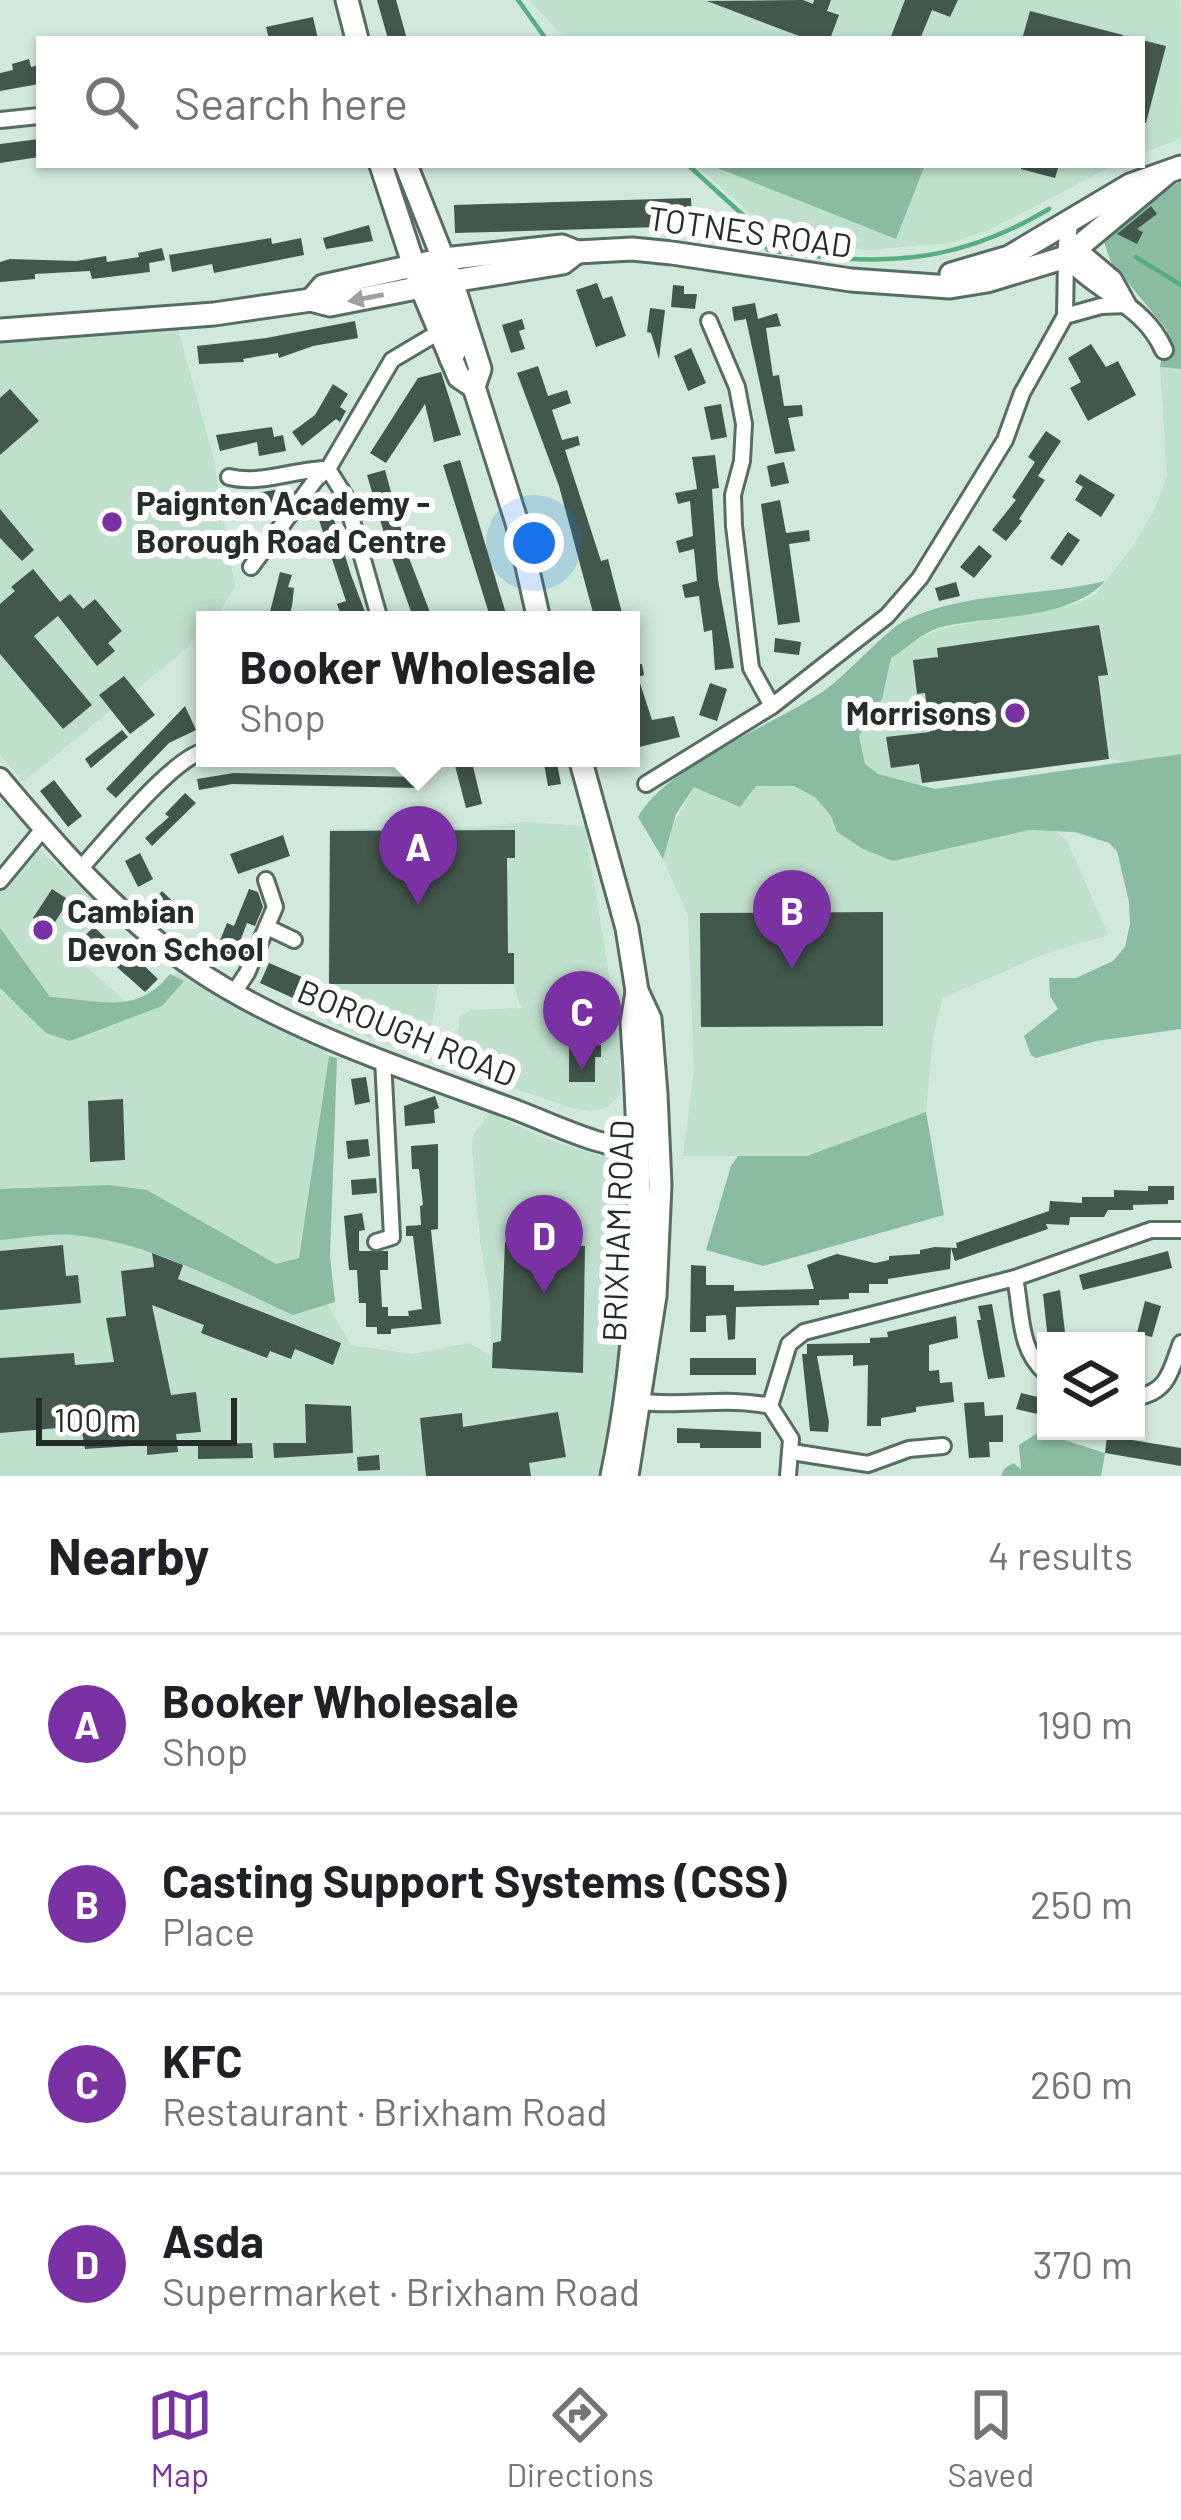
<!DOCTYPE html>
<html lang="en">
<head>
<meta charset="utf-8">
<style>
	:root { --surface:#fff; --page:#f6f6f6; --text:#202124; --muted:#757577; --line:#e0e0e0; --accent:#7a31a4 }
	body { margin:0; font-family:Barlow,sans-serif; background:var(--page); color:var(--text) }
	.controls { position:absolute; right:36px; bottom:36px; display:grid; overflow:hidden; border-radius:0px; box-shadow:0 3px 9px #0004 }
	.controls button { width:108px; height:108px; display:grid; place-items:center; padding:0; border:0; border-bottom:3px solid var(--line); background:var(--surface); color:var(--text); font:60px sans-serif }
	.scale { position:absolute; left:36px; bottom:30px; width:201px; box-sizing:border-box; padding-left:12px; border:6px solid #242e28; border-top:0; font-size:33px; line-height:42px; white-space:nowrap; color:#242e28; -webkit-text-stroke:9px #fff; paint-order:stroke }
	.you { position:absolute; left:534px; top:543px; width:42px; height:42px; margin:-30px; border:9px solid #fff; border-radius:50%; background:#1a73e8; box-shadow:0 0 0 18px #1a73e833 }
	.badge { display:grid; place-items:center; width:78px; height:78px; border-radius:50%; background:var(--accent); color:#fff; font-size:39px; font-weight:700 }
	.pin { position:absolute; translate:-50% -99px; filter:drop-shadow(0 3px 6px #0008) }
	.pin::after { content:''; position:absolute; top:63px; width:42px; height:36px; background:inherit; clip-path:polygon(0 0,100% 0,50% 100%) }
	.popup { position:absolute; left:196px; top:611px; width:444px; height:156px; box-sizing:border-box; display:grid; place-content:center; border-radius:0px; background:var(--surface); filter:drop-shadow(0 3px 9px #0005); font-size:39px; white-space:nowrap; color:var(--muted) }
	.popup b { font-size:45px; color:var(--text) }
	.popup::after { content:''; position:absolute; left:50%; top:100%; margin-left:-24px; border:24px solid transparent; border-top-color:var(--surface) }
	.list { margin:0; padding:0; list-style:none }
	h2 { display:flex; justify-content:space-between; align-items:center; height:156px; margin:0; padding:0 48px; font-size:51px }
	h2 small { font-size:39px; font-weight:400; color:var(--muted) }
	.list li { display:grid; grid-template-columns:78px 1fr auto; gap:36px; align-items:center; box-sizing:border-box; height:180px; padding:0 48px; border-top:3px solid var(--line) }
	.list b { display:block; font-size:45px; white-space:nowrap }
	.list p { margin:0; font-size:39px; white-space:nowrap; color:var(--muted) }
	.list em { font-size:39px; font-style:normal; color:var(--muted) }
	.icon { flex:none; width:66px; height:66px; fill:none; stroke:currentColor; stroke-width:2; stroke-linecap:round; stroke-linejoin:round }
	.map { position:relative; flex:none; width:1181px; height:1476px; overflow:hidden }
	.search { position:absolute; background:var(--surface); box-shadow:0 3px 9px #0004; left:36px; right:36px; top:36px; height:132px; display:flex; align-items:center; gap:30px; box-sizing:border-box; padding:0 42px; border-radius:0px; color:var(--muted); font-size:45px }
	.sheet { height:876px; background:var(--surface) }
	nav { display:flex; justify-content:space-around; align-items:center; box-sizing:border-box; height:168px; border-top:3px solid var(--line); background:var(--surface); font-size:33px; color:var(--muted) }
	nav a { display:grid; justify-items:center; gap:6px }
	nav .on { color:var(--accent) }
	.map>svg:first-child { display:block }
</style>
</head>
<body>
<div class="map">
<svg width="1181" height="1476" viewBox="0 0 1181 1476">
	<rect width="100%" height="100%" fill="#d0e9da"/>
	<!-- built -->
	<g fill="#bfe0cd">
		<polygon points="530,0 1180,0 1181,138 1142,154 1142,39 565,39"/>
		<polygon points="696,165 1115,165 987,231 949,243 870,250 783,243"/>
		<polygon points="178,330 213,456 235,587 214,620 205,620 205,629 181,653 23,782 0,755 0,339"/>
		<polygon points="1160,367 1181,369 1181,754 1132,762 1108,759 889,788 864,778 851,742 891,652 940,629 1080,603 1096,594 1132,547 1155,509 1167,476"/>
		<polygon points="794,786 815,797 831,816 837,832 893,861 1029,830 1056,831 1067,840 1108,935 1044,954 943,998 933,1036 926,1112 807,1156 683,1156 694,1070 688,915 663,859 666,838 694,787"/>
		<polygon points="524,822 585,826 620,1043 620,1094 608,1107 592,1111 572,1108 472,1074 462,1066 457,1042 460,1016 470,1010 521,1008 514,984 438,985 427,1059 328,1022 329,829 483,827"/>
		<polygon points="38,848 103,910 68,950 133,1008 157,995 178,972 320,1047 329,1056 300,1258 351,1345 412,1354 470,1343 491,1356 490,1299 480,1241 472,1147 474,1134 490,1113 551,1141 613,1160 626,1179 630,1238 605,1476 0,1476 0,891"/>
	</g>
	<!-- green -->
	<g fill="#8abca1">
		<polygon points="710,165 925,165 896,239"/>
		<polygon points="1181,181 1181,369 1160,367 1167,330 1111,262 1104,242 1113,223"/>
		<path d="M1105 581C1072 619 992 616 945 626 923 631 909 647 891 658L882 699 859 736 865 764 878 774 935 789 1181 754V1029L1096 1041 1036 1058 1031 1055 1024 1036 1058 1009 1050 996 1049 978H1076L1113 961 1125 947 1130 924 1129 902 1117 851 1109 843 1075 832 1029 830 893 861 863 849 837 832 831 816 815 797 794 786H756L740 807 694 787 676 814 663 859 638 817C666 766 776 724 825 690 848 674 887 628 908 619 969 591 1040 597 1105 581Z"/>
		<path d="M0 928 50 997C99 1000 137 1016 170 974L184 981 162 1006 70 1041 46 1033 0 988Z"/>
		<path d="M329 1056 337 1058 330 1257 335 1302 293 1315C223 1283 152 1243 75 1235 51 1233 24 1238 0 1240V1189L109 1185 147 1190 276 1264 299 1258Z"/>
		<polygon points="926,1112 944,1215 763,1266 706,1250 731,1166 738,1156 807,1156"/>
		<polygon points="1039,1432 1105,1453 1101,1476 1001,1476 1004,1469 1013,1463 1021,1469 1019,1445"/>
	</g>
	<g fill="none" stroke-linecap="round" stroke-linejoin="round">
		<!-- stream -->
		<g stroke="#58ad83" stroke-width="4.5">
			<polyline points="518,0 546,39"/>
			<path d="M688 165 754 225 768 250C877 266 951 267 1049 209"/>
			<polyline points="1136,257 1181,285"/>
		</g>
	</g>
	<!-- building -->
	<g fill="#43584c">
		<polygon points="377,0 396,0 407,39 388,39"/>
		<polygon points="803,0 813,4 814,0 831,0 827,11 839,15 830,39 807,39 707,1"/>
		<polygon points="905,0 958,0 950,17 932,10 920,39 890,39"/>
		<polygon points="1030,11 1123,35 1123,39 1022,39"/>
		<polygon points="313,17 318,39 269,39 266,27"/>
		<polygon points="1142,40 1166,46 1146,123 1142,123"/>
		<polygon points="29,59 31,67 39,65 39,84 0,91 0,73 13,70 12,64"/>
		<polygon points="39,139 39,157 0,163 0,144"/>
		<polygon points="1021,165 1059,165 1055,178 1021,169"/>
		<polygon points="691,198 692,217 707,217 707,212 728,244 706,240 707,229 692,230 692,226 455,233 454,205"/>
		<polygon points="1151,206 1157,214 1137,229 1143,232 1137,244 1117,234"/>
		<polygon points="369,225 373,241 326,249 323,238"/>
		<polygon points="271,238 272,244 301,238 304,255 214,273 212,264 172,272 169,255"/>
		<polygon points="162,248 165,260 149,263 150,272 92,279 90,271 35,274 35,279 0,282 0,262 10,259 76,261 106,256 107,262 139,257 138,253"/>
		<polygon points="597,283 603,299 612,296 626,336 596,347 576,290"/>
		<polygon points="673,285 684,286 684,294 697,294 695,309 671,307"/>
		<polygon points="755,303 758,319 777,313 781,326 766,328 773,376 779,375 784,406 802,405 803,416 788,418 795,451 775,454 746,319 734,321 732,307"/>
		<polygon points="650,308 665,310 659,359 651,333 647,332"/>
		<polygon points="522,319 525,329 519,331 525,349 511,353 502,325"/>
		<polygon points="355,321 358,338 313,346 279,358 278,353 243,359 244,362 199,364 197,346 266,338"/>
		<polygon points="1091,344 1106,367 1118,361 1136,395 1088,421 1070,388 1081,382 1068,358"/>
		<polygon points="691,348 706,383 688,391 674,356"/>
		<polygon points="538,366 548,396 567,390 571,403 552,410 562,440 578,436 580,445 565,450 601,561 608,559 623,617 595,620 559,486 517,373"/>
		<polygon points="441,372 461,435 434,442 425,404 386,463 370,453 418,378"/>
		<polygon points="333,384 348,394 340,407 346,411 340,422 336,419 302,446 292,432 315,415"/>
		<polygon points="10,389 39,421 0,455 0,398"/>
		<polygon points="721,404 727,437 711,440 704,407"/>
		<polygon points="272,427 274,437 283,435 286,451 259,456 257,442 220,451 216,435"/>
		<polygon points="1046,431 1061,441 1038,476 1045,480 1019,519 1022,521 1006,541 992,530 1016,500 1012,497 1035,462 1028,457"/>
		<polygon points="715,455 719,488 712,489 718,580 734,668 715,670 712,630 704,632 699,596 685,598 682,585 697,581 694,549 679,553 676,541 693,536 690,501 678,504 675,493 697,489 692,457"/>
		<polygon points="460,460 507,617 498,620 491,620 443,465"/>
		<polygon points="784,462 789,483 771,487 767,466"/>
		<polygon points="385,470 409,558 433,620 414,620 389,550 367,475"/>
		<polygon points="1080,474 1115,495 1101,517 1075,500 1083,487 1075,482"/>
		<polygon points="291,487 287,500 235,509 233,497"/>
		<polygon points="327,497 351,575 368,620 353,620 350,612 341,615 337,604 346,601 313,502"/>
		<polygon points="780,500 786,533 809,530 810,541 789,544 800,622 778,625 761,504"/>
		<polygon points="0,509 34,550 22,561 0,538"/>
		<polygon points="1068,532 1080,540 1062,566 1050,558"/>
		<polygon points="979,545 992,556 974,578 960,567"/>
		<polygon points="33,569 60,602 70,594 83,609 95,599 122,631 108,643 115,651 97,666 58,616 34,636 92,705 63,729 0,654 0,604 15,591 11,587"/>
		<polygon points="280,572 292,575 288,587 294,588 292,606 288,620 268,620"/>
		<polygon points="956,582 960,596 939,601 935,588"/>
		<polygon points="1099,625 1108,675 1098,676 1109,759 922,783 919,764 891,768 886,737 930,732 925,693 917,694 913,660 938,657 937,648"/>
		<polygon points="775,638 801,642 799,655 774,652"/>
		<polygon points="634,664 642,664 644,675 638,677 652,720 674,716 680,737 631,749 631,665"/>
		<polygon points="124,676 155,715 130,734 99,695"/>
		<polygon points="710,683 727,689 717,721 699,715"/>
		<polygon points="185,706 196,730 169,743 116,798 106,789"/>
		<polygon points="122,730 128,737 91,768 85,759"/>
		<polygon points="453,758 471,758 482,804 466,808"/>
		<polygon points="543,758 556,758 561,784 548,786"/>
		<polygon points="234,773 417,777 417,788 232,784 199,790 197,779"/>
		<polygon points="54,780 82,816 68,827 40,791"/>
		<polygon points="185,793 196,803 152,846 145,838 169,817 165,814"/>
		<polygon points="515,830 515,858 507,858 508,953 514,953 514,984 329,984 330,831"/>
		<polygon points="283,835 290,856 238,874 230,854"/>
		<polygon points="140,853 153,879 138,887 125,861"/>
		<polygon points="52,889 69,900 50,930 33,918"/>
		<polygon points="249,889 258,892 263,907 255,926 247,923 231,965 213,958 227,923 234,926"/>
		<polygon points="162,891 190,918 180,928 153,901"/>
		<polygon points="883,912 883,1026 701,1027 700,913"/>
		<polygon points="94,927 129,960 133,955 158,979 145,992 83,937"/>
		<polygon points="269,963 316,983 306,1004 260,983"/>
		<polygon points="569,1032 594,1032 594,1045 601,1045 601,1057 595,1057 595,1082 569,1082"/>
		<polygon points="366,1077 370,1102 355,1105 351,1079"/>
		<polygon points="435,1096 439,1108 434,1110 435,1123 405,1126 404,1106"/>
		<polygon points="123,1099 125,1160 90,1162 88,1101"/>
		<polygon points="368,1139 370,1156 348,1159 346,1141"/>
		<polygon points="438,1144 438,1229 431,1230 441,1324 391,1329 391,1334 377,1334 377,1327 366,1327 366,1303 359,1303 357,1270 349,1270 344,1216 362,1213 365,1230 359,1231 359,1251 388,1251 388,1270 380,1270 382,1307 388,1307 388,1316 409,1316 408,1311 422,1309 413,1236 406,1236 406,1226 421,1225 420,1206 423,1205 419,1169 412,1169 411,1146"/>
		<polygon points="376,1178 377,1193 352,1195 351,1180"/>
		<polygon points="1148,1186 1174,1186 1174,1200 1168,1200 1168,1204 1133,1205 1133,1210 1108,1210 1104,1217 1070,1217 1069,1225 1046,1224 1048,1229 955,1261 951,1248 950,1269 888,1279 888,1284 869,1284 869,1293 849,1293 849,1299 819,1300 819,1305 736,1307 735,1339 728,1340 726,1315 706,1316 706,1332 690,1332 691,1265 706,1266 706,1285 734,1285 734,1291 814,1289 807,1265 828,1257 837,1254 875,1263 889,1260 889,1256 920,1254 920,1250 935,1247 957,1248 956,1243 1049,1211 1050,1201 1082,1203 1082,1197 1114,1197 1114,1190 1148,1191"/>
		<polygon points="505,1242 585,1246 583,1373 492,1368 493,1343 501,1341"/>
		<polygon points="63,1245 66,1276 78,1275 81,1303 0,1310 0,1251"/>
		<polygon points="1168,1251 1172,1268 1083,1290 1079,1275"/>
		<polygon points="152,1253 183,1265 178,1279 341,1343 333,1365 295,1349 291,1359 270,1351 267,1358 201,1333 204,1325 152,1305 171,1395 196,1392 201,1432 176,1434 178,1452 147,1455 147,1445 85,1449 81,1426 0,1433 0,1358 74,1353 75,1365 114,1362 106,1318 126,1316 121,1271 154,1267"/>
		<polygon points="1060,1290 1066,1341 1048,1341 1043,1294"/>
		<polygon points="1145,1301 1161,1306 1152,1337 1137,1333"/>
		<polygon points="992,1304 1005,1377 988,1379 977,1320 981,1320 978,1306"/>
		<polygon points="956,1316 958,1338 929,1345 929,1371 939,1370 940,1383 952,1382 954,1402 916,1407 916,1412 881,1418 881,1426 867,1426 868,1365 853,1366 853,1355 817,1356 829,1422 828,1432 810,1431 802,1354 807,1354 807,1344 870,1343 870,1338 888,1337 887,1332"/>
		<rect x="690" y="1358" width="66" height="17"/>
		<polygon points="1021,1393 1046,1399 1046,1416 1016,1409"/>
		<polygon points="984,1402 985,1416 1003,1415 1003,1442 989,1442 990,1457 969,1458 964,1403"/>
		<polygon points="305,1404 351,1406 353,1453 274,1458 273,1443 306,1443"/>
		<polygon points="558,1412 566,1457 529,1463 531,1476 426,1476 420,1418 462,1413 463,1427"/>
		<polygon points="677,1428 761,1432 761,1448 700,1448 700,1443 677,1443"/>
		<polygon points="1107,1436 1181,1448 1181,1466 1105,1453"/>
		<polygon points="252,1443 253,1458 198,1459 198,1444"/>
		<polygon points="379,1455 380,1470 358,1471 357,1457"/>
	</g>
	<g fill="none" stroke-linecap="round" stroke-linejoin="round">
		<defs>
			<g id="minor">
				<polyline points="0,120 39,116"/>
				<polyline points="1065,316 1101,306 1128,305"/>
				<polyline points="709,321 737,387 744,424 742,461 733,495 734,526 751,668 772,706"/>
				<path d="M229 477C261 485 295 469 328 469"/>
				<polyline points="251,567 316,479 328,469"/>
				<polyline points="380,620 345,496 328,469 392,360 439,332"/>
				<polyline points="646,784 772,706 887,616 920,578 1005,440 1022,393 1065,316 1066,257"/>
				<path d="M80 869C105 842 173 757 205 751"/>
				<polyline points="0,881 43,829"/>
				<polyline points="267,927 294,940"/>
				<polyline points="235,991 247,973 275,907 266,880"/>
				<polyline points="376,1242 392,1237 383,1059"/>
				<path d="M1015 1278C1022 1311 1018 1350 1046 1373"/>
				<path d="M1136 1397C1168 1393 1171 1370 1181 1343"/>
				<path d="M635 1401C680 1408 726 1396 770 1406L791 1439 788 1476"/>
				<polyline points="770,1406 789,1344 804,1332 1015,1278 1151,1230 1181,1230"/>
				<polyline points="792,1452 868,1464 909,1449 943,1446"/>
			</g>
			<g id="tertiary">
				<path d="M1069 222 1066 257C1098 294 1144 304 1164 350"/>
				<polyline points="1068,241 1113,279 1127,304"/>
			</g>
			<path id="secondary" d="M0 778C58 847 120 919 197 970 284 1029 409 1071 508 1107 550 1122 603 1151 648 1149"/>
			<g id="primary">
				<polyline points="444,259 562,246 577,252 632,249 672,253 851,280 950,287 987,281 1066,257 1167,173"/>
				<polyline points="951,274 1009,257 1130,185 1181,167"/>
				<polyline points="421,287 459,377 474,387"/>
				<polyline points="539,620 518,526 474,387 480,369 452,281 563,263 577,252"/>
				<polyline points="580,758 627,928 637,991 650,1019 656,1094 660,1185 655,1296 627,1476"/>
				<path d="M612 1476C643 1328 643 1173 632 1023L637 992"/>
			</g>
			<g id="trunk">
				<polyline points="347,0 357,39"/>
				<polyline points="381,165 417,275"/>
				<polyline points="433,273 458,345 451,359"/>
				<polyline points="311,300 323,286 444,259"/>
				<polyline points="0,330 214,314 311,300 330,305 452,281 406,165"/>
			</g>
		</defs>
		<!-- minor casing -->
		<use href="#minor" stroke="#576d61" stroke-width="20"/>
		<!-- tertiary casing -->
		<use href="#tertiary" stroke="#576d61" stroke-width="22"/>
		<!-- secondary casing -->
		<use href="#secondary" stroke="#576d61" stroke-width="24"/>
		<!-- primary casing -->
		<use href="#primary" stroke="#576d61" stroke-width="27"/>
		<!-- trunk casing -->
		<use href="#trunk" stroke="#576d61" stroke-width="27"/>
		<!-- minor -->
		<use href="#minor" stroke="#fff" stroke-width="14"/>
		<!-- tertiary -->
		<use href="#tertiary" stroke="#fff" stroke-width="16"/>
		<!-- secondary -->
		<use href="#secondary" stroke="#fff" stroke-width="18"/>
		<!-- primary -->
		<use href="#primary" stroke="#fff" stroke-width="21"/>
		<!-- trunk -->
		<use href="#trunk" stroke="#fff" stroke-width="21"/>
	</g>
	<!-- one-way arrows -->
	<defs><path id="oneway-solid" d="M-6-.8H1V-3.2L6.5 0L1 3.2V.8H-6Z" transform="scale(3)"/></defs>
	<use fill="#9ca19e" href="#oneway-solid" transform="translate(366 298) rotate(169)"/>
	<!-- markers -->
	<g fill="#7a31a4" stroke="#fff" stroke-width="4.5">
		<circle cx="112" cy="522" r="12"/>
		<circle cx="1015" cy="713" r="12"/>
		<circle cx="43" cy="930" r="12"/>
	</g>
	<g text-anchor="middle" stroke-width="12" stroke-linejoin="round" paint-order="stroke">
		<!-- street labels -->
		<g font-size="33" fill="#242e28" stroke="#fff">
			<text transform="translate(750 232) rotate(8)" y="12">TOTNES ROAD</text>
			<text transform="translate(407 1033) rotate(22)" y="12">BOROUGH ROAD</text>
			<text transform="translate(618 1231) rotate(-88)" y="12">BRIXHAM ROAD</text>
		</g>
		<!-- poi labels -->
		<g font-size="33" font-weight="bold" fill="#242e28" stroke="#fff" text-anchor="start">
			<text x="136" y="515">Paignton Academy -<tspan x="136" dy="38">Borough Road Centre</tspan></text>
			<text x="991" y="725" text-anchor="end">Morrisons</text>
			<text x="67" y="923">Cambian<tspan x="67" dy="38">Devon School</tspan></text>
		</g>
	</g>
</svg>
<div class="controls">
<button><svg class="icon" aria-label="layers" viewBox="0 0 24 24"><path d="M12 4l9 5-9 5-9-5zM3 14l9 5 9-5"/></svg></button>
</div>
<div class="scale">100 m</div>
<div class="you"></div>
<div class="pin badge" style="left:418px;top:905px">A</div>
<div class="popup"><b>Booker Wholesale</b>Shop</div>
<div class="pin badge" style="left:792px;top:969px">B</div>
<div class="pin badge" style="left:582px;top:1070px">C</div>
<div class="pin badge" style="left:544px;top:1294px">D</div>
<div class="search"><svg class="icon" aria-label="search" viewBox="0 0 24 24"><circle cx="10" cy="10" r="6"/><path d="M15 15l6 6"/></svg>Search here</div>
</div>
<section class="sheet">
<h2>Nearby<small>4 results</small></h2>
<ul class="list">
<li><span class="badge">A</span><div><b>Booker Wholesale</b><p>Shop</p></div><em>190 m</em></li>
<li><span class="badge">B</span><div><b>Casting Support Systems (CSS)</b><p>Place</p></div><em>250 m</em></li>
<li><span class="badge">C</span><div><b>KFC</b><p>Restaurant · Brixham Road</p></div><em>260 m</em></li>
<li><span class="badge">D</span><div><b>Asda</b><p>Supermarket · Brixham Road</p></div><em>370 m</em></li>
</ul>
</section>
<nav>
<a class="on"><svg class="icon" aria-label="map" viewBox="0 0 24 24"><path d="M3 6l6-2 6 2 6-2v14l-6 2-6-2-6 2zM9 4v14M15 6v14"/></svg>Map</a>
<a><svg class="icon" aria-label="directions" viewBox="0 0 24 24"><path d="M12 3l9 9-9 9-9-9zM9 14v-3h6M13 9l2 2-2 2"/></svg>Directions</a>
<a><svg class="icon" aria-label="saved" viewBox="0 0 24 24"><path d="M7 4h10v16l-5-4-5 4z"/></svg>Saved</a>
</nav>
</body>
</html>
